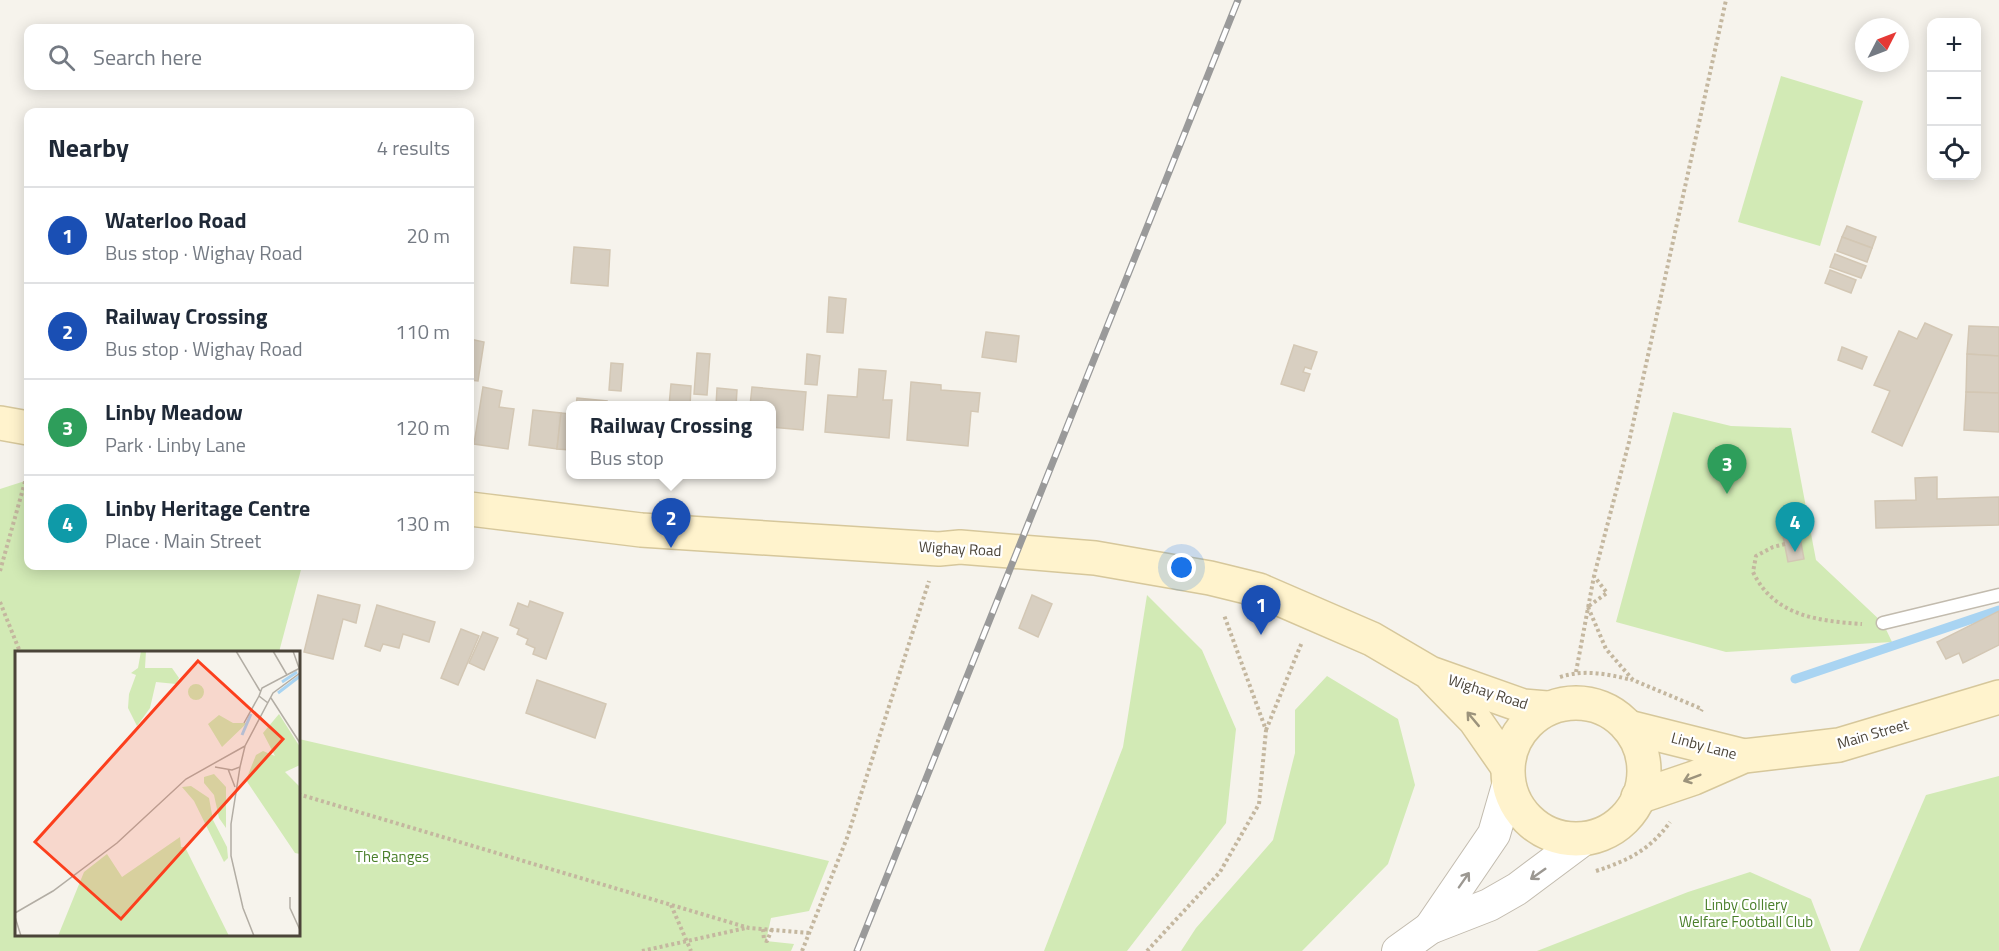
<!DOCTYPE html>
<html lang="en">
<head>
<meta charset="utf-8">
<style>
	:root { --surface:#fff; --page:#f2f2f3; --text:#1f2937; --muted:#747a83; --line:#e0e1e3; --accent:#d93025 }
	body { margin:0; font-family:"Titillium Web",sans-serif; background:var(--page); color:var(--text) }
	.controls { position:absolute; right:18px; top:18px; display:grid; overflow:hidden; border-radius:12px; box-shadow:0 3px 15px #0003 }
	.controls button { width:54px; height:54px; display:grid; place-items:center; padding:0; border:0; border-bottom:2px solid var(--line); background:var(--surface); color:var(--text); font:30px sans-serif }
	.compass { position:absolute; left:1855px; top:18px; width:54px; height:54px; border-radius:50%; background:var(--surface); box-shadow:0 3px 15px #0003; rotate:48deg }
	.you { position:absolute; left:1182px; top:568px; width:21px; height:21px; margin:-15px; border:4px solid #fff; border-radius:50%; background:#1a73e8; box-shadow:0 0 0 9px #1a73e833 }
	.badge { display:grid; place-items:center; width:39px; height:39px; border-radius:50%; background:var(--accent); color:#fff; font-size:20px; font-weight:700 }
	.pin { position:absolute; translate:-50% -50px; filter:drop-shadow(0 2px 3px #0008) }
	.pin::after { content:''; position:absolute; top:32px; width:21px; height:18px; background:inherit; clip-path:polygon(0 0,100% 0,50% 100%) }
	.popup { position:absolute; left:566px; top:401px; width:210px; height:78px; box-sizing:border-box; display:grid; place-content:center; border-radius:12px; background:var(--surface); filter:drop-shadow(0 2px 4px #0005); font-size:20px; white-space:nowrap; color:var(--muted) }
	.popup b { font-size:22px; color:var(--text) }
	.popup::after { content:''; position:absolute; left:50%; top:100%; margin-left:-12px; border:12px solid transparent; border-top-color:var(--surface) }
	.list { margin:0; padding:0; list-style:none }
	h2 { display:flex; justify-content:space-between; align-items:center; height:78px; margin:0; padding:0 24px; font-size:26px }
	h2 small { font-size:20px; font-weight:400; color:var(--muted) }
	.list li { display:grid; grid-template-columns:39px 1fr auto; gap:18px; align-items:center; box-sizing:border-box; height:96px; padding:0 24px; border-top:2px solid var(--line) }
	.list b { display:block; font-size:22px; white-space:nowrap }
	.list p { margin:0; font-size:20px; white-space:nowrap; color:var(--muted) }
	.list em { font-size:20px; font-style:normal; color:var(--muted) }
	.icon { flex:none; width:33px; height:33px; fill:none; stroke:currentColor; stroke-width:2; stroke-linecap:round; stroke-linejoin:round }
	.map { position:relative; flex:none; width:1999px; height:951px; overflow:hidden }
	.search { position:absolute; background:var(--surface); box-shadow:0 3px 15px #0003; left:24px; top:24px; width:450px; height:66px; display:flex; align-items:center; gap:15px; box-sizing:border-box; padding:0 21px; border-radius:12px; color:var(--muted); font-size:22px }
	.panel { position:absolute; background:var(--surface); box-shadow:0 3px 15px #0003; left:24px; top:108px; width:450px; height:462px; border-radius:12px }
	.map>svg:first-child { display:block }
</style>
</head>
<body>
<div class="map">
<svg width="1999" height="951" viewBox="0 0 1999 951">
	<rect width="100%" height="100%" fill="#f6f3ec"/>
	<!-- green -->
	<g fill="#d2eab5">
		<polygon points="1781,76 1863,101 1820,246 1738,222"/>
		<polygon points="1673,412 1731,426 1791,428 1816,560 1883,623 1892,642 1726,652 1616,622"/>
		<polygon points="28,480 28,566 302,566 279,652 16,652 16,934 298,934 299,739 829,861 809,911 771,918 766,941 794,944 791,951 0,951 0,489"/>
		<polygon points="1147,595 1202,650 1236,729 1226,823 1127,951 1044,951 1123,747"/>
		<polygon points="1327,676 1398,719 1415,785 1388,864 1302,951 1181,951 1196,928 1273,840 1295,753 1295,710"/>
		<polygon points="1999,776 1999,951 1859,951 1926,795"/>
		<polygon points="1750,872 1811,899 1831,951 1537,951 1688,892"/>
	</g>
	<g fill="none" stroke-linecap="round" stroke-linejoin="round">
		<!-- stream -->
		<polyline stroke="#a9d4f2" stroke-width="9" points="1795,679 1999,610"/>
	</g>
	<!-- building -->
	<g fill="#d8cfc1" stroke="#d3c7b4" stroke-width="1.5">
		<polygon points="1847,226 1876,237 1872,248 1842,237"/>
		<polygon points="1842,237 1872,248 1867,262 1837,251"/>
		<polygon points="574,247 610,250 608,286 571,283"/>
		<polygon points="1835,254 1866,266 1861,278 1830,267"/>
		<polygon points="1830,270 1856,280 1851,293 1825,283"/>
		<polygon points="829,297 846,299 843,333 827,332"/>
		<polygon points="1925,323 1952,335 1902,446 1872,432 1890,391 1874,385 1899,331 1917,339"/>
		<polygon points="1969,326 1999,327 1999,356 1967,354"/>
		<polygon points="986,332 1019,336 1016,362 982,357"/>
		<polygon points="470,339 484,342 478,381 470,380"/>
		<polygon points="1294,345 1317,352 1311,369 1305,367 1303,372 1310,374 1304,391 1281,384"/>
		<polygon points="1842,347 1867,357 1862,369 1838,360"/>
		<polygon points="697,353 710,354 707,395 694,394"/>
		<polygon points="807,354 820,356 817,385 805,384"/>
		<polygon points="1967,354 1999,356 1999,393 1966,392"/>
		<polygon points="611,363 623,364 621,391 609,390"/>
		<polygon points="859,369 886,371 883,400 892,400 889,438 825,432 828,395 857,397"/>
		<polygon points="911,382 941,385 941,390 980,393 978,412 971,411 968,446 907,440"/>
		<polygon points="671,384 691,386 690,406 669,406"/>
		<polygon points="483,387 502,391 499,407 514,409 508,449 474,444"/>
		<polygon points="752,387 806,392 803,430 771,427 771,406 750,406"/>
		<polygon points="717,388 737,390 736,406 716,406"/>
		<polygon points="1966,392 1999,393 1999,432 1964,430"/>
		<polygon points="577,398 607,401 606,406 576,406"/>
		<polygon points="533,410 561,413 557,449 529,445"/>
		<polygon points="561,413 570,414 570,450 557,449"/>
		<polygon points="1937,477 1937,499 1999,497 1999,525 1876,528 1875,501 1916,500 1915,478"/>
		<polygon points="1799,532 1804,559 1788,562 1783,536"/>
		<polygon points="318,595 360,605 356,623 343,619 333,659 304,652"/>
		<polygon points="1032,595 1052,604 1038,637 1019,628"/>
		<polygon points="530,601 563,613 546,659 533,654 535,648 526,644 528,639 517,634 519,629 510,625 518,603 528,607"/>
		<polygon points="377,605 435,622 429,642 403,634 399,648 383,644 380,651 365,646"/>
		<polygon points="1999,611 1999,645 1963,663 1959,653 1946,659 1937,642"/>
		<polygon points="461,629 479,636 458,685 441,678"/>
		<polygon points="483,632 498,638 484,670 469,663"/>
		<polygon points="537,680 606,704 595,738 526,713"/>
	</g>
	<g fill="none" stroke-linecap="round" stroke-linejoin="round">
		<defs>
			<polyline id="service" points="1883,623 1999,595"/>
			<g id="tertiary">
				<polyline points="1430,928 1494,834 1509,782"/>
				<polyline points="1398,951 1430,928 1489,905 1517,889 1584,839"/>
			</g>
			<g id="secondary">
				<polyline points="0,423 28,428"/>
				<polyline points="470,509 641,530 939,549 960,547 1095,558 1210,578 1259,590 1372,639 1430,673 1523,706 1547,708"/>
				<polyline points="1433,677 1475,720 1507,766"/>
				<circle cx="1576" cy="771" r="68"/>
				<polyline points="1628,727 1744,756"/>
				<polyline points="1638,797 1694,778 1744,756 1839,745 1999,697"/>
			</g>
		</defs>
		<!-- service casing -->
		<use href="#service" stroke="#c2bbae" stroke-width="15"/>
		<!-- tertiary casing -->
		<use href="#tertiary" stroke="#c2bbae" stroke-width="34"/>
		<!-- secondary casing -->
		<use href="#secondary" stroke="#d6c79b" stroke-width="36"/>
		<!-- path -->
		<g stroke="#c4b79f" stroke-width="4" stroke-dasharray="3 3" stroke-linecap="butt">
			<path d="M1785 544 1773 547 1756 556 1753 572C1774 616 1818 621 1862 624"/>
			<polyline points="0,571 28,471"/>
			<polyline points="0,602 20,652"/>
			<polyline points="1589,606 1607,593 1594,576"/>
			<polyline points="1588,607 1606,649 1633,680 1702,709 1701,711"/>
			<polyline points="1576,672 1594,576 1629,442 1726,0"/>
			<path d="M1560 677C1585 669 1607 674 1632 680"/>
			<polyline points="1266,730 1302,642"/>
			<polyline points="298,794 749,928 809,933"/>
			<path d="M1596 871C1629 860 1650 850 1670 822"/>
			<polyline points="671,905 691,951"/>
			<polyline points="763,929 764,940 767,941 772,929"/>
			<polyline points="642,951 746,928"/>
			<polyline points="802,951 847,838 929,581"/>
			<polyline points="1147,951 1220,872 1259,804 1266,730 1224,615"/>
		</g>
		<!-- service -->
		<use href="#service" stroke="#fff" stroke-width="12"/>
		<!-- tertiary -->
		<use href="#tertiary" stroke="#fff" stroke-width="32"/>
		<!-- secondary -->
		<use href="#secondary" stroke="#fff3cd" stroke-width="33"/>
		<defs>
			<polyline id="rail" points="857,951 1238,0"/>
		</defs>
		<!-- rail casing -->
		<use href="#rail" stroke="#9a9a9a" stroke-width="7"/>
		<!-- rail -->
		<use href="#rail" stroke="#fff" stroke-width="4.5" stroke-dasharray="14" stroke-linecap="butt"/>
	</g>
	<!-- one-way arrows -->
	<defs><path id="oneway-shaft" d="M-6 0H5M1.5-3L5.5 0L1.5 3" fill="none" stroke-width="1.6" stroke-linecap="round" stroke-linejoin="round" transform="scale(1.5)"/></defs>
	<g stroke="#9c937c">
		<use href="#oneway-shaft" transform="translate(1473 719) rotate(-130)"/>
		<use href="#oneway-shaft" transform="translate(1692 778) rotate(159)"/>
	</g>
	<g stroke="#9c9892">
		<use href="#oneway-shaft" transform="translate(1538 874) rotate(145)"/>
		<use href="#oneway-shaft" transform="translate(1464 880) rotate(-55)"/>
	</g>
	<g text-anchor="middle" stroke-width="4.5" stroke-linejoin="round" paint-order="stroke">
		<!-- street labels -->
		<g font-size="15" fill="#4b4439" stroke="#fff">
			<text transform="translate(960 549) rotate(3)" y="5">Wighay Road</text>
			<text transform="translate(1488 692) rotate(18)" y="5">Wighay Road</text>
			<text transform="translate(1873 734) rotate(-16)" y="5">Main Street</text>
			<text transform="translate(1704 746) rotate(15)" y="5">Linby Lane</text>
		</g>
		<!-- park labels -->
		<g font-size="15" fill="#4a7f2a" stroke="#fff">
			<text x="392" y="862">The Ranges</text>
			<text x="1746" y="910">Linby Colliery<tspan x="1746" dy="17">Welfare Football Club</tspan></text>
		</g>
	</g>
	<!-- overview -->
	<g transform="translate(15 651)">
		<rect width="285" height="285" fill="#f6f3ec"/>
		<path d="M126 0H131L130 17H157L164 27 161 33 141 31 135 57 122 75 113 57 114 43 121 24 116 22 123 17ZM173 41a8 8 0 1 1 16 0a8 8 0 1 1-16 0ZM264 63 285 96V114L270 121 285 136V203L280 202 231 129 241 104 248 100 260 105 248 82ZM204 64 218 72H232L207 96 193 73ZM199 123 211 136V177L204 167 199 144 189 132V126ZM176 135 194 147 198 169 212 196 213 207 209 211 179 150 167 136ZM165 186 166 196H170L214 285H43L69 221 92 203 107 226Z" fill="#d2eab5"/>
		<path fill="none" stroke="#a9d4f2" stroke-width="3" d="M267 31 282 21M263 42 285 25M227 84 236 63"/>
		<path fill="none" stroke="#b2ada4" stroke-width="1.5" d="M221 0 245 40M258 0 272 24M278 0 284 17M256 47 285 92M253 52 244 45 247 37 285 17M229 72 244 45M200 116 217 119 225 116 230 95 258 42 285 22M225 116 216 173V205L228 257 239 285M213 118 220 136M275 246V257L285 279M0 262 38 240 102 192 171 128 230 95M0 266 6 285"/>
		<path fill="#fc3f1d" fill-opacity="0.15" stroke="#fc3f1d" stroke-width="3" d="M183 10 268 88 106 268 20 191Z"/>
		<rect width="285" height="285" fill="none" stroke="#4b4439" stroke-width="3"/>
	</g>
</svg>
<div class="controls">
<button>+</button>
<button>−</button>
<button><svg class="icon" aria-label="locate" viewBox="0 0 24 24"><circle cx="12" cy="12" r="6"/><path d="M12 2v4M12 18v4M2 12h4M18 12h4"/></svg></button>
</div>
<svg class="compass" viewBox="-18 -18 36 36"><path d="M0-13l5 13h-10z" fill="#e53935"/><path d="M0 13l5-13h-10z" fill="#747a83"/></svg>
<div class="you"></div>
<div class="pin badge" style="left:1261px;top:635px;background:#1a4fb4">1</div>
<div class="pin badge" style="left:671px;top:548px;background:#1a4fb4">2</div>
<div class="popup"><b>Railway Crossing</b>Bus stop</div>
<div class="pin badge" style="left:1727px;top:494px;background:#2e9e5b">3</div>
<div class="pin badge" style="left:1795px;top:552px;background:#0f9aa8">4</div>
<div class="search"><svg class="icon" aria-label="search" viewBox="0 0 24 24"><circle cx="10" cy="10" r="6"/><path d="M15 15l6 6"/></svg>Search here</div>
<section class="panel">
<h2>Nearby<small>4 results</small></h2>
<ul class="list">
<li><span class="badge" style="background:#1a4fb4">1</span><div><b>Waterloo Road</b><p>Bus stop · Wighay Road</p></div><em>20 m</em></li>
<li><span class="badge" style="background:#1a4fb4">2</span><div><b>Railway Crossing</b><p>Bus stop · Wighay Road</p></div><em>110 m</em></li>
<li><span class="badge" style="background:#2e9e5b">3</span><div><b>Linby Meadow</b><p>Park · Linby Lane</p></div><em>120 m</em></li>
<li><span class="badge" style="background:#0f9aa8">4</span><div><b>Linby Heritage Centre</b><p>Place · Main Street</p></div><em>130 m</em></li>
</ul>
</section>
</div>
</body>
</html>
